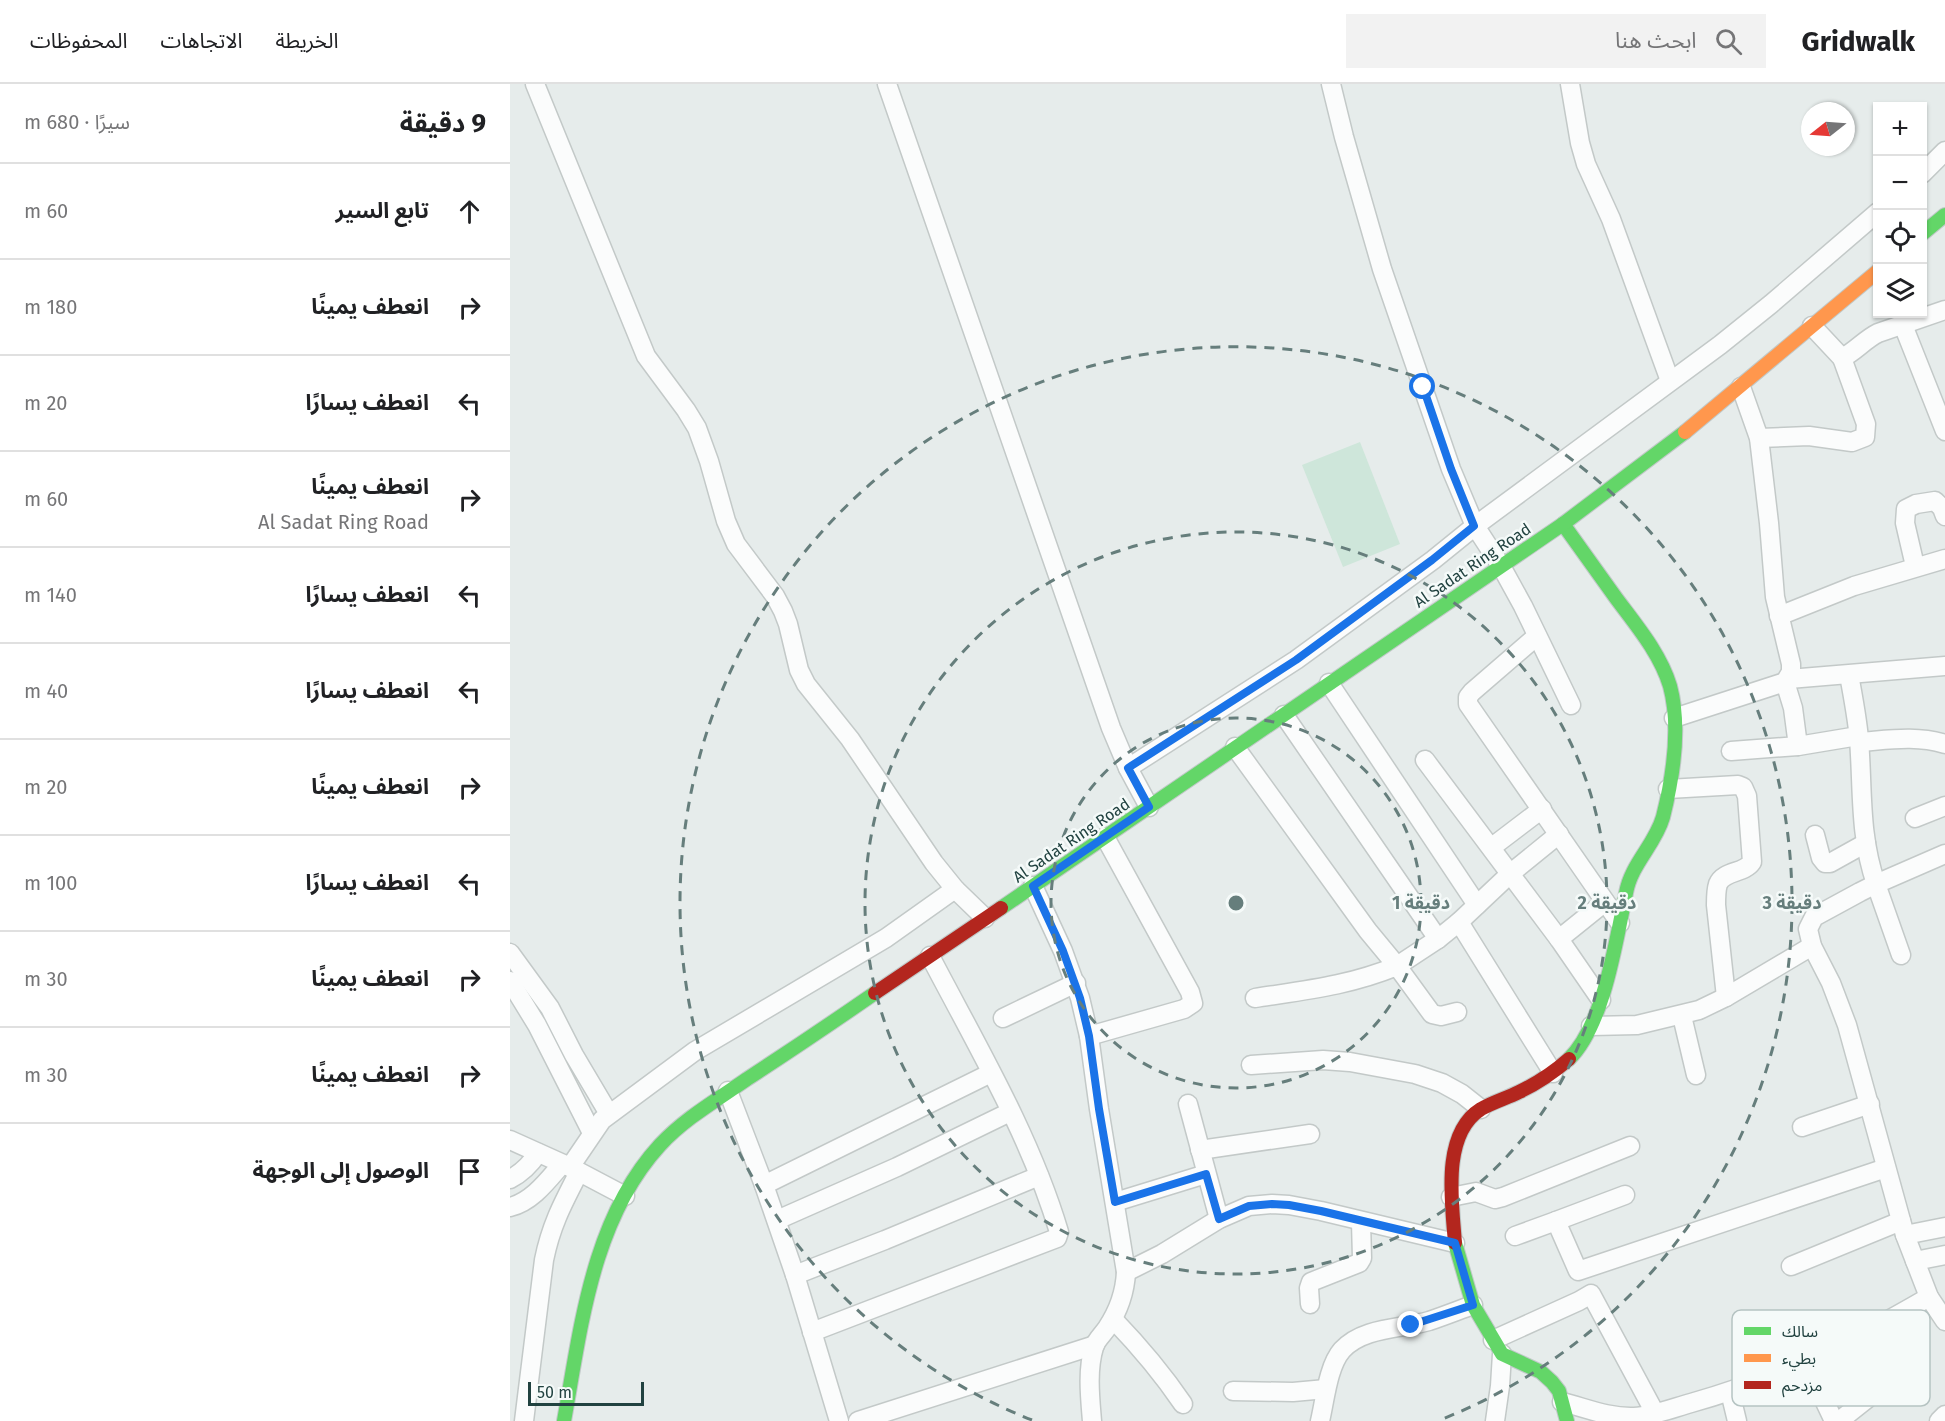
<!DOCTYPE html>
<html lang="ar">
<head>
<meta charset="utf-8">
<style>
	:root { --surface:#fff; --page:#f2f2f2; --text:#202124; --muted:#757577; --line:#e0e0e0 }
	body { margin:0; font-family:"Fira Sans","Noto Sans Arabic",sans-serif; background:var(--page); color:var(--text); direction:rtl }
	.controls { position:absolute; right:18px; top:18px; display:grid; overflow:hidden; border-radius:0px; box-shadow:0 2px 4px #0004 }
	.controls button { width:54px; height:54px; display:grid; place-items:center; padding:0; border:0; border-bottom:2px solid var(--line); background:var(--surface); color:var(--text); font:30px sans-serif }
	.compass { position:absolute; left:1291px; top:18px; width:54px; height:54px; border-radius:50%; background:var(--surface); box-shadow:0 2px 4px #0004; rotate:253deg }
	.scale { position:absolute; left:18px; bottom:15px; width:116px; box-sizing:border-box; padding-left:6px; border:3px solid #214240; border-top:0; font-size:16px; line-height:21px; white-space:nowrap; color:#214240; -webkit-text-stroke:4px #f5faf9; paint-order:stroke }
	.stop { position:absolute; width:18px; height:18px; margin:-14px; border:4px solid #1a73e8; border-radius:50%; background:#fff }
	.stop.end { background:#1a73e8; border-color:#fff; box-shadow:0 2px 6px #0008 }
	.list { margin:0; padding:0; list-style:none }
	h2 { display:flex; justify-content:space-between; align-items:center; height:78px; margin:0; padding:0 24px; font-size:26px }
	h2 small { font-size:20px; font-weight:400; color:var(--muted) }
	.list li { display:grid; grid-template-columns:39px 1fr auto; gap:18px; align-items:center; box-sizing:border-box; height:96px; padding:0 24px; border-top:2px solid var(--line) }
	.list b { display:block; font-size:22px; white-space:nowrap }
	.list p { margin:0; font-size:20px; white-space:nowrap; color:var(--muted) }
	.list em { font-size:20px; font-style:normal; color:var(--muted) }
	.icon { flex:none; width:33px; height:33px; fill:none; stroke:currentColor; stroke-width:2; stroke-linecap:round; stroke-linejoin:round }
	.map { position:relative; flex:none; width:1435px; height:1337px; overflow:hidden; direction:ltr }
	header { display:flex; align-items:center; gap:36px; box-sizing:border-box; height:84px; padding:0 30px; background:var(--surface); border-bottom:2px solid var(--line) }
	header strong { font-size:28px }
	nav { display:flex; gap:33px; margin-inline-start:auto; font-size:21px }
	.search { width:420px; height:54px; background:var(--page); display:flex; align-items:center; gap:15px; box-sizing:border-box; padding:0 21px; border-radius:0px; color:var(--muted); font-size:22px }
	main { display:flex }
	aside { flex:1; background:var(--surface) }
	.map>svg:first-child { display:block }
</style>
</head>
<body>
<header>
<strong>Gridwalk</strong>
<div class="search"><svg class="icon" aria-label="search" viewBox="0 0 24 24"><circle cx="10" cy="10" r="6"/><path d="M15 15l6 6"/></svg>ابحث هنا</div>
<nav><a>الخريطة</a><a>الاتجاهات</a><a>المحفوظات</a></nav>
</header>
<main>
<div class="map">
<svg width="1435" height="1337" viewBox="0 0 1435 1337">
	<rect width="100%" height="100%" fill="#e6eceb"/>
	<!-- green -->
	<polygon fill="#cee6da" points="850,358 890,460 833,483 792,381"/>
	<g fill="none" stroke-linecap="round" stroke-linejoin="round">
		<defs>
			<g id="street">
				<polyline points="25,0 136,272 176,326 187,344 199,377 216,437 226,460 265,512 273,527 278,540 289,586 296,600 340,655 424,779 445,805 475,834"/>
				<polyline points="377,0 601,644 618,684 639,723"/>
				<polyline points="821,0 834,53 872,185 941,385 965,442 991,482 1013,522 1061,621"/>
				<polyline points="1060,0 1070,59 1076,80 1101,135 1160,297"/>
				<polyline points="1412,90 1435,67"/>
				<polyline points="1393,241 1435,347"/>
				<path d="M1302 242 1332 274C1346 267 1354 256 1368 249L1435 226"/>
				<polyline points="1249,354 1299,352 1342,358 1355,353 1356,340 1332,274"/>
				<polyline points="1405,482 1395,439 1396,425 1406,420 1425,417 1432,424 1435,432"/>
				<polyline points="1269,532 1344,502 1435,475"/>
				<polyline points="1027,552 962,608 958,613 958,620 1110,839"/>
				<path d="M1339 591C1343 612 1347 633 1349 655 1353 706 1349 750 1366 800L1350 808 1304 833 1298 845 1302 862 1321 899 1337 941 1395 1151 1419 1213 1435 1237"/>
				<polyline points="1279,595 1435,582"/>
				<polyline points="819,599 967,821"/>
				<polyline points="774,631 928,855"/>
				<polyline points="1164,634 1275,598 1281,588 1281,580 1265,513 1259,439 1249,354 1231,303"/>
				<path d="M1349 658C1378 656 1406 651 1435 660"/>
				<polyline points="1288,662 1348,652"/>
				<polyline points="725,663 858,847 887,882 928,855 949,838 1001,789 1049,750"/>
				<polyline points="1221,667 1288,662 1283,624 1275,598"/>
				<polyline points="915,676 1049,855 1091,916"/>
				<polyline points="618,684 786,576 923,476 965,442 1210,261 1261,220 1368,128"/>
				<path d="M1158 705 1228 701 1233 703 1237 712 1242 778C1234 790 1214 786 1208 800 1206 806 1206 815 1206 821L1216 913"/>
				<polyline points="1405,734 1435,722"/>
				<polyline points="1305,751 1311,774 1315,779 1320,779 1356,759"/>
				<polyline points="982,763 1032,725"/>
				<path d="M523 802 553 867 570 914 579 952 589 1025 616 1188C615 1209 609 1226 597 1244 593 1250 586 1256 584 1263 577 1286 580 1313 582 1337"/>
				<polyline points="949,838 1043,989"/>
				<polyline points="1049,855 1095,818"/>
				<polyline points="0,869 40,924 64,971 99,1030"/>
				<polyline points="1391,871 1366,800 1435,770"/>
				<polyline points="0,897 27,941 82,1049"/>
				<path d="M745 914C796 906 838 902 887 882L922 930 931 932 947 928"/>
				<polyline points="1172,932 1186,991"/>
				<polyline points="493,934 566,899"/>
				<polyline points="1081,942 1127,941 1189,926 1216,913 1302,862"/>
				<polyline points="579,952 674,925 683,919 680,908 595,753"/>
				<polyline points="741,981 813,976 840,978 905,990 932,999 952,1010 971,1025"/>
				<polyline points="218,1007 254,1101 285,1191 329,1337"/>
				<polyline points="678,1020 709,1135"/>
				<polyline points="1292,1043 1360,1020"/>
				<polyline points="0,1056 60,1083 115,1112"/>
				<polyline points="690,1066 800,1050"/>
				<polyline points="60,1083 92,1036 185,967 376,854 445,805"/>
				<path d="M0 1095C12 1089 20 1081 28 1069"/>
				<polyline points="254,1101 481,989"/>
				<polyline points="1115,1111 1046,1137 1068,1187 1376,1084"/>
				<polyline points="941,1113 966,1108 985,1115 993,1113 1120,1062"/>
				<polyline points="605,1118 696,1090"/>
				<path d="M0 1123C22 1118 38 1096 52 1080"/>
				<polyline points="267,1136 387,1083 500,1028"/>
				<polyline points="1395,1151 1435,1143"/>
				<polyline points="1005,1152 1046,1137"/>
				<polyline points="1405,1177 1435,1171"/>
				<polyline points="1281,1182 1391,1137"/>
				<polyline points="616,1188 652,1170 709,1135 739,1122 762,1120 779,1121 811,1127 945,1159"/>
				<polyline points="285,1191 375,1156 529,1092"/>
				<polyline points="800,1220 799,1204 801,1198 844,1181 849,1179 852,1174 851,1138"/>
				<path d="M603 1235C629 1262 652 1289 673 1320"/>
				<path d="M302 1248 547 1154 549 1148C520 1051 467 962 420 872"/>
				<polyline points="983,1256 1069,1217 1081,1210 1145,1329"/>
				<polyline points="1296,1278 1324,1337"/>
				<polyline points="723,1307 783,1308 816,1305"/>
				<polyline points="1220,1308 1227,1337"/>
				<path d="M1052 1318C1076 1324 1099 1334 1124 1333 1143 1332 1163 1324 1181 1319 1267 1295 1342 1258 1419 1213"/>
				<path d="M14 1337 34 1176C41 1141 53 1119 69 1088"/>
				<polyline points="348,1337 585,1261"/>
				<path d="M810 1337C815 1316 818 1282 832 1266 853 1243 891 1245 919 1237 934 1232 949 1226 963 1221"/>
				<polyline points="985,1337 990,1302 992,1270"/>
				<polyline points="1329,1337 1377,1299 1383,1290 1381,1279 1364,1246"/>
				<polyline points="1429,1337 1435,1331"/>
			</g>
			<g id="fast">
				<polyline points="1412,150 1435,131"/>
				<path d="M1053 440C1071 465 1088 489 1106 514 1126 541 1150 569 1160 602 1171 643 1163 693 1153 733 1145 761 1121 780 1116 809 1106 856 1094 941 1059 975"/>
				<polyline points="491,824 1053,440 1175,348"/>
				<polyline points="945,1159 963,1221 992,1270 1031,1288 1042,1298 1049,1307 1057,1337"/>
				<path d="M54 1337C71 1243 82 1135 150 1061 175 1034 207 1016 237 995 280 967 323 938 365 909"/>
			</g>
			<polyline id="slow" points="1175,348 1368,187"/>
			<g id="jam">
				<polyline points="365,909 491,824"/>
				<path d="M945 1159C942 1119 931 1050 971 1025 983 1018 997 1014 1009 1008 1028 999 1044 988 1059 975"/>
			</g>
		</defs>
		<!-- street casing -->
		<use href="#street" stroke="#c3c9c8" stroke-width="21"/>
		<!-- fast casing -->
		<use href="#fast" stroke="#c1c9c8" stroke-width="16"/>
		<!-- slow casing -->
		<use href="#slow" stroke="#c1c9c8" stroke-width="16"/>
		<!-- jam casing -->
		<use href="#jam" stroke="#c1c9c8" stroke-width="16"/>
		<!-- street -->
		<use href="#street" stroke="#fbfcfc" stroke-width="18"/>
		<!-- fast -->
		<use href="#fast" stroke="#63d668" stroke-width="14"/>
		<!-- slow -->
		<use href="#slow" stroke="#ff974d" stroke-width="14"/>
		<!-- jam -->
		<use href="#jam" stroke="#b3261e" stroke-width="14"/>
	</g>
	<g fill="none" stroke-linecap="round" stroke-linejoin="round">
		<!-- route -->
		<polyline stroke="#1a73e8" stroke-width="8" points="901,1241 963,1221 945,1159 811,1127 779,1121 762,1120 739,1122 709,1135 696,1090 605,1118 589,1025 579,952 570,914 553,867 523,802 639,723 618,684 786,576 922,476 964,442 941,385 913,303"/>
	</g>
	<!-- distance rings -->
	<g fill="none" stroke="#667e7c" stroke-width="3" stroke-dasharray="10 8">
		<circle cx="726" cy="819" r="185"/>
		<circle cx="726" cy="819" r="371"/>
		<path d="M522 1336A556 556 0 1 1 930 1336"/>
	</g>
	<g text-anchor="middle" stroke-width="5" stroke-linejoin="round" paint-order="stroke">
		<!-- street labels -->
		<g font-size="16" fill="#214240" stroke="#f5faf9">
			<text transform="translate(962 481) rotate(-34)" y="6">Al Sadat Ring Road</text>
			<text transform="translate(561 756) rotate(-34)" y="6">Al Sadat Ring Road</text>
		</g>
	</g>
	<!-- legend -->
	<rect x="1222" y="1226" width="198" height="96" rx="9" fill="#f5faf9" stroke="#b5c3c2" stroke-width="1.5"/>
	<rect x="1234" y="1243" width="27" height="8" fill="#63d668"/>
	<rect x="1234" y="1270" width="27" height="8" fill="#ff974d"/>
	<rect x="1234" y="1297" width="27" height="8" fill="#b3261e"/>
	<g font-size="16" fill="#214240">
		<text x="1272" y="1253">سالك</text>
		<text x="1272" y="1280">بطيء</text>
		<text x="1272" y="1307">مزدحم</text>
	</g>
	<circle cx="726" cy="819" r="9" fill="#667e7c" stroke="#f5faf9" stroke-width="3"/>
	<g font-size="18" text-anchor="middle" font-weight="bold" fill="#667e7c" stroke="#f5faf9" stroke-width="5" stroke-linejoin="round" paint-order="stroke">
		<text x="911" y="825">1 دقيقة</text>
		<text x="1097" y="825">2 دقيقة</text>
		<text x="1282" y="825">3 دقيقة</text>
	</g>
</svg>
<div class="controls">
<button>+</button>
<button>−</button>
<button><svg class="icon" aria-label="locate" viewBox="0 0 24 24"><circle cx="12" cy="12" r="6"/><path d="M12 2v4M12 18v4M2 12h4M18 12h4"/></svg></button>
<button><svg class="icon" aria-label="layers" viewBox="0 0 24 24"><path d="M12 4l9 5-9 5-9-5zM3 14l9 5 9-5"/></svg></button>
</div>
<svg class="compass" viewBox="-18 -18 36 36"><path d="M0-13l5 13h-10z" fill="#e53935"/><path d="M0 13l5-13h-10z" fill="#757577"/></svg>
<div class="scale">50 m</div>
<div class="stop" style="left:913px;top:303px"></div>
<div class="stop end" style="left:901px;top:1241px"></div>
</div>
<aside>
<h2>9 دقيقة<small>سيرًا · 680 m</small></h2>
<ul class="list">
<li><svg class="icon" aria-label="ahead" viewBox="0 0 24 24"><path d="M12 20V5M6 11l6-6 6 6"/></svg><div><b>تابع السير</b></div><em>60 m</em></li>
<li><svg class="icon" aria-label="right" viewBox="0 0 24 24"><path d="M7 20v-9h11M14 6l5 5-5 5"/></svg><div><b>انعطف يمينًا</b></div><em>180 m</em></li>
<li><svg class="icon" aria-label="left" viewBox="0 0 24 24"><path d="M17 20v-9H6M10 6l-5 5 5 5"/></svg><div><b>انعطف يسارًا</b></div><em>20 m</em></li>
<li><svg class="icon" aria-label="right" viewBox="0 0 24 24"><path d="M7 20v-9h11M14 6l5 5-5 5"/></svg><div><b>انعطف يمينًا</b><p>Al Sadat Ring Road</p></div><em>60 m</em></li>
<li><svg class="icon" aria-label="left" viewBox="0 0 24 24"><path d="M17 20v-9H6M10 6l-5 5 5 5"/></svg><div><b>انعطف يسارًا</b></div><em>140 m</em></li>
<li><svg class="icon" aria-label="left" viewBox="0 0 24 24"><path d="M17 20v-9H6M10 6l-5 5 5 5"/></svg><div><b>انعطف يسارًا</b></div><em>40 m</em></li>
<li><svg class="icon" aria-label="right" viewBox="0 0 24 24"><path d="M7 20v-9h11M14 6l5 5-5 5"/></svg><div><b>انعطف يمينًا</b></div><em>20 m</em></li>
<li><svg class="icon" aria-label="left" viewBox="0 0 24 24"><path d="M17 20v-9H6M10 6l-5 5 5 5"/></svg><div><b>انعطف يسارًا</b></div><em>100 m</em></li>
<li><svg class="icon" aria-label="right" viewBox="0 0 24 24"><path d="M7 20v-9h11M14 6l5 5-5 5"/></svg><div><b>انعطف يمينًا</b></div><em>30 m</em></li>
<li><svg class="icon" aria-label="right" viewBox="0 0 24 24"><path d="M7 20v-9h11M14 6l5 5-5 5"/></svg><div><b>انعطف يمينًا</b></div><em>30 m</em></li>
<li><svg class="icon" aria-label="arrive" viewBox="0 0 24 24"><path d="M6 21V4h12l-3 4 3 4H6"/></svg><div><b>الوصول إلى الوجهة</b></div></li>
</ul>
</aside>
</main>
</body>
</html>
